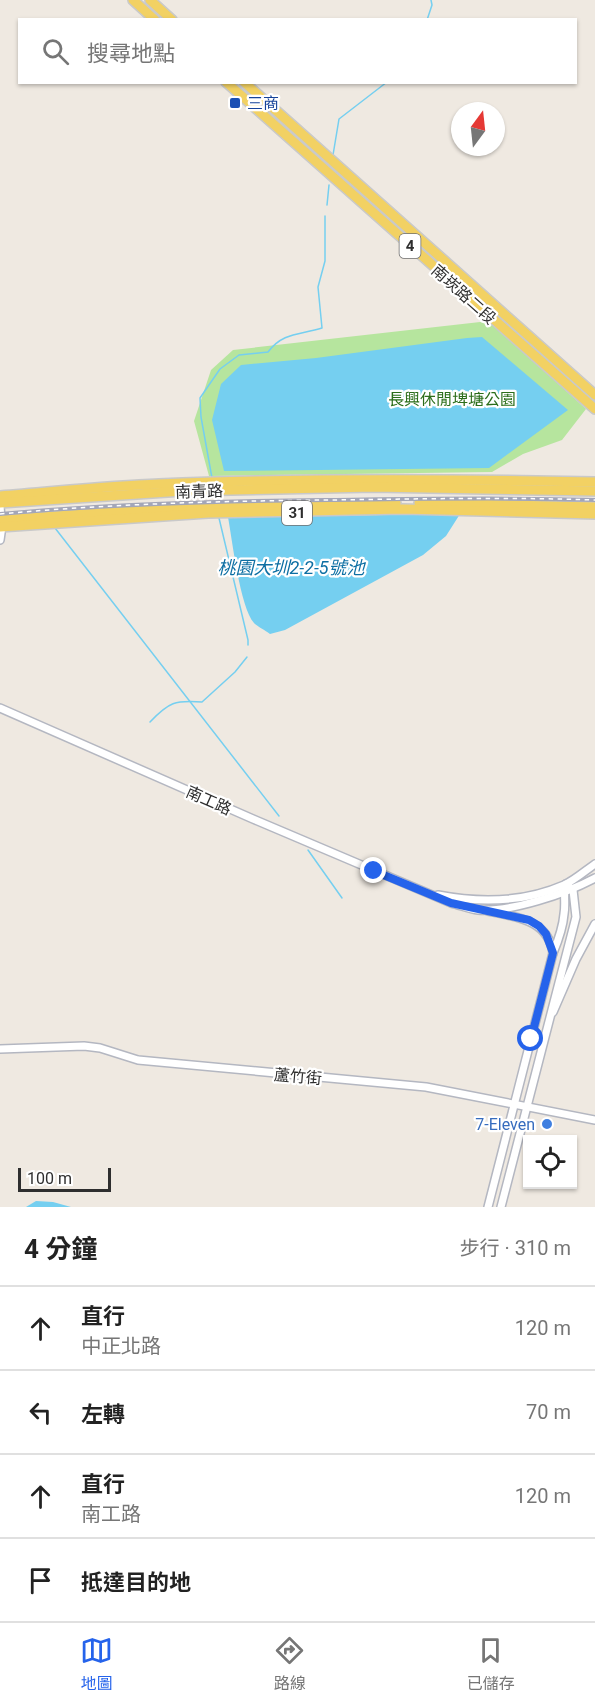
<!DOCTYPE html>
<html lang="zh-TW">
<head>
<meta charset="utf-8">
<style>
	:root { --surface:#fff; --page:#f6f6f6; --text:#222; --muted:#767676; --line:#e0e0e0; --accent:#2563eb }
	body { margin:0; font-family:Roboto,"Noto Sans TC",sans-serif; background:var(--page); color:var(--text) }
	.controls { position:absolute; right:18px; bottom:18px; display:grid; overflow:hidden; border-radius:0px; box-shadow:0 2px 4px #0004 }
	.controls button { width:54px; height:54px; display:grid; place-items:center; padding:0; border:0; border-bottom:2px solid var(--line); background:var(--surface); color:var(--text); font:30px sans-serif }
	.compass { position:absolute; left:451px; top:102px; width:54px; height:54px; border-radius:50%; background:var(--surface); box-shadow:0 2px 4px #0004; rotate:15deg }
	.scale { position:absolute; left:18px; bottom:15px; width:93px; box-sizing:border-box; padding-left:6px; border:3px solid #2e2e2e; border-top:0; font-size:16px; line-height:21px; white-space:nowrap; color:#2e2e2e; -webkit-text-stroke:4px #fff; paint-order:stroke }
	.stop { position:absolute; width:18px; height:18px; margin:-14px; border:4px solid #2563eb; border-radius:50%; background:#fff }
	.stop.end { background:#2563eb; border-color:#fff; box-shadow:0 2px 6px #0008 }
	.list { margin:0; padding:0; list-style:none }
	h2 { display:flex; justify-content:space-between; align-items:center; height:78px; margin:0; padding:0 24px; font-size:26px }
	h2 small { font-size:20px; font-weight:400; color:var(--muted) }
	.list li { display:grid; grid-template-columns:39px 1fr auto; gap:18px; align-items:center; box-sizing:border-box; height:84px; padding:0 24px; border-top:2px solid var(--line) }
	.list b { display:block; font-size:22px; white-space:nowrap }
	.list p { margin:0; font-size:20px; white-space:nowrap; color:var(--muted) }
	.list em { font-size:20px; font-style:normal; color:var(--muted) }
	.icon { flex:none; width:33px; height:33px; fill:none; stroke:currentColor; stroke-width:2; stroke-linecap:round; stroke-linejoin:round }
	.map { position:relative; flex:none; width:595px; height:1207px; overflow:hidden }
	.search { position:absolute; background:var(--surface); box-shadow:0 2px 4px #0004; left:18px; right:18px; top:18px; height:66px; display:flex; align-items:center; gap:15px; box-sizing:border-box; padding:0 21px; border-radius:0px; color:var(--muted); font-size:22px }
	.sheet { height:414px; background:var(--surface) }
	nav { display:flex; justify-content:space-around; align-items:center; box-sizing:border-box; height:84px; border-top:2px solid var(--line); background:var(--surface); font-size:16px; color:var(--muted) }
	nav a { display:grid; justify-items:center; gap:3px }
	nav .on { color:var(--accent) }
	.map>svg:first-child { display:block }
</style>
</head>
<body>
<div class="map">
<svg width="595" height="1207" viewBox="0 0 595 1207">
	<rect width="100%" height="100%" fill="#efe9e1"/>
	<!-- green -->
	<polygon fill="#b6e59e" points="489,321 586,409 562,440 523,454 492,472 209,476 194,421 211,370 233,350"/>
	<!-- water -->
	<g fill="#75cff0">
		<polygon points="482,337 568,410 489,468 224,471 212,420 221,384 241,365 316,358 467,338"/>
		<path d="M460 514 446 536 423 555 285 630 270 634C265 630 258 627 254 623 240 607 232 539 228 517Z"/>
		<polygon points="36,1201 53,1202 71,1207 26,1207"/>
	</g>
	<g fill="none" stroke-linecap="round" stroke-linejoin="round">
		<!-- stream -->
		<g stroke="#75cff0" stroke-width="1.5">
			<polyline points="427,20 432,5 431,0"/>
			<polyline points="333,155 339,119 387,82"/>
			<polyline points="327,205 329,185"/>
			<path d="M212 478 201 417 200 398 220 369 239 355 268 352C283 332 300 335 322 328L318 287 325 261V216"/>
			<polyline points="219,518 248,640 248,645"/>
			<polyline points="55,528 279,816"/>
			<path d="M150 722C169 702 175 700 202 702L235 672 247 657"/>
			<polyline points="308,850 342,898"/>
		</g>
		<defs>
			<g id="tertiary">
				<polyline points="0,507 2,526 0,540"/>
				<path d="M0 708 253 819 451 903C460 905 469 909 478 910 512 912 565 894 595 878"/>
				<path d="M438 895C480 903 525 902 564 885 575 880 585 871 595 864"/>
				<path d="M488 911C516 917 548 919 553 953"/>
				<polyline points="553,1012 576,959 595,924"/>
				<polyline points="0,1049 84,1046 100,1048 138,1060 426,1087 595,1120"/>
				<path d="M488 1207 553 953C558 941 563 927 564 914 566 903 563 894 566 884L573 890 576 917 501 1207"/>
			</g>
			<g id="primary">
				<polyline points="133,0 155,20"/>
				<polyline points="150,0 172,20"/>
				<polyline points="226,82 595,409"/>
				<polyline points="244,82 595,395"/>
				<path d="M0 496C53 492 106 486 159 484 304 478 450 479 595 482"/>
				<polyline points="0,503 183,491 374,487 595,491"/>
				<polyline points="419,503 595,507"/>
				<polyline points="0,520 183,507 396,503"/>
				<polyline points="0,527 208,513 403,509 595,514"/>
			</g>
		</defs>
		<!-- tertiary casing -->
		<use href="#tertiary" stroke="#b4b7c1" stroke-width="10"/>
		<!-- primary casing -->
		<use href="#primary" stroke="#c9c9c9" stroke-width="12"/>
		<!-- tertiary -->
		<use href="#tertiary" stroke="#fff" stroke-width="7"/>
		<!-- primary -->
		<use href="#primary" stroke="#f2d163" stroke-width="9"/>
		<defs>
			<path id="rail" d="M0 514C109 504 218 501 327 500 416 499 506 497 595 500"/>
		</defs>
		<!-- rail casing -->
		<use href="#rail" stroke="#a3a6b8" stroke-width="4"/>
		<!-- rail -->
		<use href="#rail" stroke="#fff" stroke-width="1.5" stroke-dasharray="4.5" stroke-linecap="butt"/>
	</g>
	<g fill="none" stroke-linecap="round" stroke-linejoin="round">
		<!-- route -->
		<polyline stroke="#2563eb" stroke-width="8" points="374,871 451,903 529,920 539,926 546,934 553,953 531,1039"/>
	</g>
	<!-- markers -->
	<rect fill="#1a4fb4" stroke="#fff" stroke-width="2" x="229" y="97" width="12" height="12" rx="3"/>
	<circle fill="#3f7fe0" stroke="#fff" stroke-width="2" cx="547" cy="1124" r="6"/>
	<g text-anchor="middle" stroke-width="4.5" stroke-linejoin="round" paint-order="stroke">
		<!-- shield labels -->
		<g fill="#fff" stroke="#6d6d6d" stroke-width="1.5">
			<rect x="399.5" y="234" width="21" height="24" rx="4.5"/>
			<rect x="282" y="501" width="30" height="24" rx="4.5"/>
		</g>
		<g font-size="15" font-weight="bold" fill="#2e2e2e">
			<text x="410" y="251">4</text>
			<text x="297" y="518">31</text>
		</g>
		<!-- transit labels -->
		<g font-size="16" fill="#164399" stroke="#fff" text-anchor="start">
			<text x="247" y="109">三商</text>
		</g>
		<!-- street labels -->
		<g font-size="16" fill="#2e2e2e" stroke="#fff">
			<text transform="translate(464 294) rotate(42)" y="6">南崁路二段</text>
			<text transform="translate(199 491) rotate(-2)" y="6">南青路</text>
			<text transform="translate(209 800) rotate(24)" y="6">南工路</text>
			<text transform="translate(298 1076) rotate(5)" y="6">蘆竹街</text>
		</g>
		<!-- park labels -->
		<g font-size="16" fill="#2c6e1b" stroke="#fff">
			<text x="452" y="405">長興休閒埤塘公園</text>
		</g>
		<!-- shop labels -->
		<g font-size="16" fill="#366cbe" stroke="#fff" text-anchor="end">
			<text x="535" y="1130">7-Eleven</text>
		</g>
		<!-- water labels -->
		<g font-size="18" font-style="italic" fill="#0d6fa3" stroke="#fff">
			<text x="291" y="574">桃園大圳2-2-5號池</text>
		</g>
	</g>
</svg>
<div class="controls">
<button><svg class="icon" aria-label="locate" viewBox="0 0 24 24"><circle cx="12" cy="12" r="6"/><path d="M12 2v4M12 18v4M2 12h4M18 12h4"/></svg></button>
</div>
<svg class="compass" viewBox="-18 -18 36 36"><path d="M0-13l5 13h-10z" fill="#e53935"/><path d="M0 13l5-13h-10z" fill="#767676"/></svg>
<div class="scale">100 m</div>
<div class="stop" style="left:531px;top:1039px"></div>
<div class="stop end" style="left:374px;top:871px"></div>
<div class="search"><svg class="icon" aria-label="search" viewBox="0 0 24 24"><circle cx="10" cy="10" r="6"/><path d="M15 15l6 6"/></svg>搜尋地點</div>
</div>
<section class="sheet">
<h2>4 分鐘<small>步行 · 310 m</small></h2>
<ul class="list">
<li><svg class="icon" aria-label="ahead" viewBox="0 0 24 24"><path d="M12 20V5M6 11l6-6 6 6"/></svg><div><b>直行</b><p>中正北路</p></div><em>120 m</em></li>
<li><svg class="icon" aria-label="left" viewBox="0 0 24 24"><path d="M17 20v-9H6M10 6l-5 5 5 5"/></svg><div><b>左轉</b></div><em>70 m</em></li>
<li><svg class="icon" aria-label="ahead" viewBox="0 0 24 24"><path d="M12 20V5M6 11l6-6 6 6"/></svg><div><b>直行</b><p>南工路</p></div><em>120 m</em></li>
<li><svg class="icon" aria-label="arrive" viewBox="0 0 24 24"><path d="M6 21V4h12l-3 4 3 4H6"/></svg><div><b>抵達目的地</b></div></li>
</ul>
</section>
<nav>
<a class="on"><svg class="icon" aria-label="map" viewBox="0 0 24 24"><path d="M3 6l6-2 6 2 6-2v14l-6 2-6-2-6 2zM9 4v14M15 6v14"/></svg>地圖</a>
<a><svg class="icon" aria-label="directions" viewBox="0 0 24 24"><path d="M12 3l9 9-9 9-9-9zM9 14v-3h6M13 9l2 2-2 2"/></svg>路線</a>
<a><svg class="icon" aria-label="saved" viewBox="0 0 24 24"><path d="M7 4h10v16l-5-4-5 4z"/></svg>已儲存</a>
</nav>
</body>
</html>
